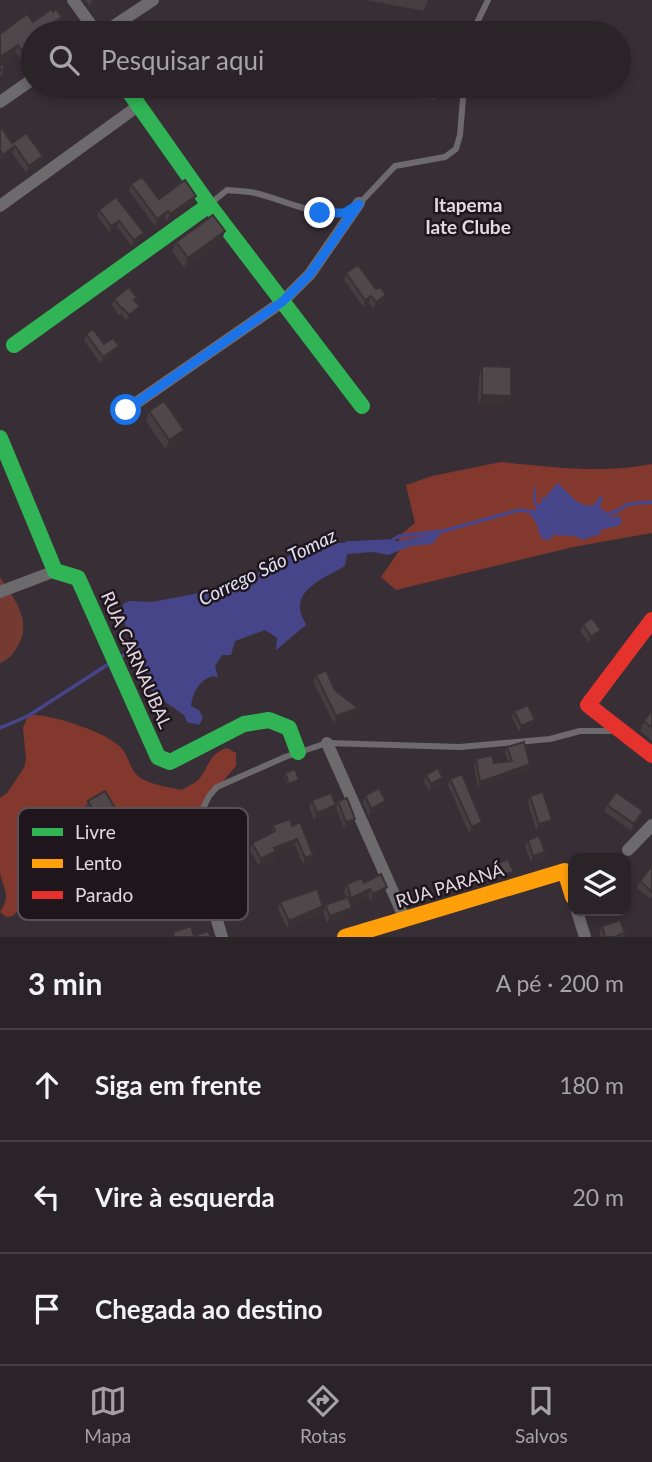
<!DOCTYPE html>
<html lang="pt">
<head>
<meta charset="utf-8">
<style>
	:root { --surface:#2a2328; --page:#322b30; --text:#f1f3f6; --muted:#a5a4a8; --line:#464045; --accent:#a79da4 }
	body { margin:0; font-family:Lato,sans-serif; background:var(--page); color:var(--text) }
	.controls { position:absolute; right:21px; bottom:21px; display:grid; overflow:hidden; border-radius:14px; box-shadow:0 4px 10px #0003 }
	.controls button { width:63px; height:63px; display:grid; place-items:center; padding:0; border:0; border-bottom:2px solid var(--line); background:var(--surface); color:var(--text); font:35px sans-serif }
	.stop { position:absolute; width:21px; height:21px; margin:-16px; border:5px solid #1a73e8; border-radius:50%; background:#fff }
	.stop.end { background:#1a73e8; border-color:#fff; box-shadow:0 2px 7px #0008 }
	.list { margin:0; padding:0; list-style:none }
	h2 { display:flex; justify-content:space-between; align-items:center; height:91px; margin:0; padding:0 28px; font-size:30px }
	h2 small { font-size:23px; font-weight:400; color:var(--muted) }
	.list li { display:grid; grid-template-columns:46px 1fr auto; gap:21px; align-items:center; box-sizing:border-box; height:112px; padding:0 28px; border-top:2px solid var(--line) }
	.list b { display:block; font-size:26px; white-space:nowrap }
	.list em { font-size:23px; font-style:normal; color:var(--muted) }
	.icon { flex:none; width:38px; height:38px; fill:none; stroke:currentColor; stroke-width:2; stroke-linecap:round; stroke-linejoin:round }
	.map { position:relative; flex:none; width:652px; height:937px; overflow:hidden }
	.search { position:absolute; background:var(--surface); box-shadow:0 4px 10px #0003; left:21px; right:21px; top:21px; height:77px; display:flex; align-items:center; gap:18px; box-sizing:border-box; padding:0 24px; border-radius:38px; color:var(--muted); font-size:26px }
	.sheet { height:427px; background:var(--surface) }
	nav { display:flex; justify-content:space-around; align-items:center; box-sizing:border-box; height:98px; border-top:2px solid var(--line); background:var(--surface); font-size:19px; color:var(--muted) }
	nav a { display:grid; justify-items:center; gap:4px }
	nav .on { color:var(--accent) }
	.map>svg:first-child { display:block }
</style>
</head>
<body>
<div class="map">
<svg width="652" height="937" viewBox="0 0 652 937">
	<rect width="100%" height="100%" fill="#382f36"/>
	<!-- green -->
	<path fill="#753b32" d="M0 577C13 597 32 620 19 644 14 653 10 659 0 663Z"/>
	<!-- forest -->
	<g fill="#82382c">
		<path d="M501 462C551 467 602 474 652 464V533L573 547 396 590 381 577 399 551V536L415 523 406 485 432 476Z"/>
		<path d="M35 715C55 716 110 733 122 749 129 757 130 770 139 777 151 785 168 787 182 790 186 787 193 784 197 781 208 771 208 753 227 748L236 753V766L195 814 164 819 107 845 76 848 66 842 60 843 54 848 52 855C65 857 68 861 77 871 73 884 62 891 49 893 39 908 39 907 21 907L13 916 6 917 0 912C12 894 3 890 0 872V798L7 793 24 768 26 759 23 728 28 716Z"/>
	</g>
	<!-- water -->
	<g fill="#464589">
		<path d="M557 483C571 493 576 508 594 505L600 496 603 495 600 509H604L606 516 617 517V511L622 522 618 526 600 530 601 534 582 540 575 536 553 535 549 541 540 537 537 524 527 510 534 514 537 512 533 499 534 488 536 487V501L539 505 542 501 541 494 544 499Z"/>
		<path d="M443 531 432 544 411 546 388 555 373 552 347 554 345 566C330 575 298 587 300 608 300 614 304 620 306 625L276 650 277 638 265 630 235 641 231 655H222L215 666 218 678 213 676C199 680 193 692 191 706L199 710 203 718 199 725 187 722 184 715C172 706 159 699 149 688 140 678 120 616 123 604L129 601 151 602 179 597 232 586 278 563 308 544 399 541Z"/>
	</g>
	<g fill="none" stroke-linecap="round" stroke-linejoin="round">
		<!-- stream -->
		<g stroke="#464589" stroke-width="3.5">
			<polyline points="601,516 617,511 628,504 652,502"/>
			<polyline points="347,543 391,541 399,536 443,531 519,510 542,513"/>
			<polyline points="120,657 138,648"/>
			<polyline points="0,728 28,716 110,663"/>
		</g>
		<!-- lane -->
		<g stroke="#6d6a6d" stroke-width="6">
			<polyline points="472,33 488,0"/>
			<polyline points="360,203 395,166 445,157 456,149 460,135 464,86"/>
			<path d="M210 204 227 190C236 191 246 191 255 193 280 198 329 223 351 209"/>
			<polyline points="65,862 126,833 155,825 197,821 209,796 217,787 285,757 327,743 460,747 550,739 580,731 614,731"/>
		</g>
		<!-- street -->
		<g stroke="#6d6a6d" stroke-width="12">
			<polyline points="73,0 97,33"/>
			<polyline points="103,33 153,0"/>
			<polyline points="0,102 33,79"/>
			<polyline points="0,206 138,106"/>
			<polyline points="126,410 282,302 310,274 359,203"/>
			<polyline points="0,592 55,571"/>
			<polyline points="327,743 405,919"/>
			<polyline points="197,821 201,868 222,937"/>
			<polyline points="628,850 652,825"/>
			<polyline points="577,911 585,937"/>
		</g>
		<!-- fast -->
		<g stroke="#30b455" stroke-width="16">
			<polyline points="125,86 209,205 362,406"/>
			<polyline points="14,345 209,205"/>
			<polyline points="0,438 55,571 78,578 158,757 170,762 244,724 269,720 289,728 298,752"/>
		</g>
		<!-- slow -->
		<polyline stroke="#ff9f0a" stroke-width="16" points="345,937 565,871 573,897"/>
		<!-- jam -->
		<polyline stroke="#e5322d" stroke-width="16" points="652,620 588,705 652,755"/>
	</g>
	<!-- wall -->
	<g fill="#453d40">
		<polygon points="85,0 98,0 90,6"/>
		<polygon points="365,0 428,0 424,11"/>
		<polygon points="53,12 62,17 59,23 54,28 33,33 33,49 21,59 15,52 0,62 5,68 2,75 0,76 0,34 33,22"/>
		<polygon points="410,86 438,86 434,100 408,96"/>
		<polygon points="0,128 12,143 43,156 40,163 26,173 12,153 1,161"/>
		<polygon points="131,184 159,199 196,196 193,202 167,221 165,218 155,226 129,191"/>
		<polygon points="99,210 144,233 141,239 132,246 117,227 109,232 97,216"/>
		<polygon points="222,240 184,268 172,251 176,242"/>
		<polygon points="346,273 376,289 383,302 373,309 369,303 363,307 344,280"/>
		<polygon points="114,299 136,301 140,306 137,313 126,321 121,314 119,316 112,305"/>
		<polygon points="86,334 104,344 119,346 116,352 101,364 84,341"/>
		<polygon points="482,366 511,396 507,405 478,405 479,376"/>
		<polygon points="149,411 181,440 166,450 146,421"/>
		<polygon points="583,624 599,637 589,643 580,631"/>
		<polygon points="316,675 358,708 356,715 334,723 313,682"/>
		<polygon points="652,710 652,741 640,731 644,721"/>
		<polygon points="514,711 535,720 532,726 519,732 512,717"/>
		<polygon points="507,747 530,764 528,770 478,788 474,765 476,759 494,763 508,761 505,752"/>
		<polygon points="285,773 298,783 288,787 284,777"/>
		<polygon points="426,775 441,785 429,791 424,782"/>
		<polygon points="450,779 482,822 480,828 469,833 448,785"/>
		<polygon points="365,796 384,807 369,816 363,803"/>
		<polygon points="530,796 552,820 549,826 536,830 528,803"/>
		<polygon points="312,800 336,805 334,812 314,820 309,807"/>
		<polygon points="88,801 112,815 95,824 85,807"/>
		<polygon points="338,801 352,825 344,829 336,808"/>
		<polygon points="607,805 643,811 640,818 631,831 604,811"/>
		<polygon points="273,825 292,826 313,855 310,861 303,864 295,845 275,853 273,858 259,866 250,850 252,843 271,833"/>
		<polygon points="528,840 545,852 542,859 531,863 525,846"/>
		<polygon points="499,863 514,872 512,875 503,878 498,866"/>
		<polygon points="652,866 652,896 650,899 637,888 640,881"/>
		<polygon points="138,881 161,894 140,901 135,887"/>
		<polygon points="364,883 384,894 371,901 368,896 350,904 352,908 349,915 327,923 323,912 325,905 346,898 344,891 347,884"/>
		<polygon points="280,902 323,906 321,913 287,928 278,909"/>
		<polygon points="602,926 625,933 623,937 601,937 599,933"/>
	</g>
	<!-- shaded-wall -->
	<g fill="#383234">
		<polygon points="92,0 98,0 90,6"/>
		<polygon points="62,17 59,23 54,28 52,32 49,33 53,23"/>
		<polygon points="33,44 33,49 21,59 23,52"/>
		<polygon points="18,45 15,52 0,62 0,57"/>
		<polygon points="15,146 12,153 1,161 3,155"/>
		<polygon points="43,156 40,163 26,173 29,166"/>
		<polygon points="196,196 193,202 167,221 170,214"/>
		<polygon points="168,211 165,218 155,226 157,219"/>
		<polygon points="119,221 117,227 109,232 111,226"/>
		<polygon points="225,231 222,240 184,268 188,258"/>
		<polygon points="144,233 141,239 132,246 134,240"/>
		<polygon points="386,295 383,302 373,309 376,302"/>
		<polygon points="371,296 369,303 363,307 365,300"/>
		<polygon points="140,306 137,313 126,321 129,315"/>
		<polygon points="119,346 116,352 101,364 103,357"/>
		<polygon points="482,395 511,396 507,405 478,405"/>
		<polygon points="184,430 181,440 166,450 169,440"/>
		<polygon points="601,630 599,637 589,643 591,637"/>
		<polygon points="358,708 356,715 334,723 336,716"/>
		<polygon points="535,720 532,726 519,732 521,726"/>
		<polygon points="530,764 528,770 478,788 480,782"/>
		<polygon points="443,778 441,785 429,791 431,784"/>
		<polygon points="299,780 298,783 288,787 289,784"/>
		<polygon points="386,801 384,807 369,816 371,809"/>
		<polygon points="336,805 334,812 314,820 317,813"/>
		<polygon points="115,808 112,815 95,824 97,818"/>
		<polygon points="643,811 640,818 631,831 634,824"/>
		<polygon points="355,819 352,825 344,829 346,822"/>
		<polygon points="552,820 549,826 536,830 539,824"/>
		<polygon points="482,822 480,828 469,833 472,827"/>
		<polygon points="297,839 295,845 275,853 273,858 259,866 261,859 274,848"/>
		<polygon points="545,852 542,859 531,863 533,856"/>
		<polygon points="313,855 310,861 303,864 305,858"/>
		<polygon points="514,872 512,875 503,878 504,874"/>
		<polygon points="164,887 161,894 140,901 143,895"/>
		<polygon points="387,887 384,894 371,901 373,894"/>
		<polygon points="370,889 368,896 348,904 351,898"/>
		<polygon points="323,906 321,913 287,928 289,921"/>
		<polygon points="352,908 349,915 327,923 330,916"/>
	</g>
	<!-- building -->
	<g fill="#50474b" stroke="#383234" stroke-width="2">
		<polygon points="51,9 53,12 56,9 62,17 53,23 54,26 50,29 54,33 33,33 33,44 23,52 18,45 0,57 0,34 27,14 33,22"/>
		<polygon points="0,62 5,68 0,71"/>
		<polygon points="411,86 438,86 438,90"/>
		<polygon points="1,127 12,143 26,133 43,156 29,166 15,146 3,155 0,150 0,128"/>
		<polygon points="142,177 159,199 185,180 196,196 170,214 168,211 157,219 131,184"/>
		<polygon points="116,197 144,233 134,240 119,221 111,226 99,210"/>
		<polygon points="213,215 225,231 188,258 176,242"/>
		<polygon points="358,265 376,289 380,287 386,295 376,302 371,296 365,300 346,273"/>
		<polygon points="129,287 137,298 134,300 140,306 129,315 123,308 122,309 114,299"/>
		<polygon points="93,329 104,344 113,338 119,346 103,357 86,334"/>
		<polygon points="482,366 511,367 511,396 482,395"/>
		<polygon points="164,401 184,430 169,440 149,411"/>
		<polygon points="592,618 601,630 591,637 583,624"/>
		<polygon points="326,670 335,690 358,708 336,716 316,675"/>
		<polygon points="528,705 535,720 521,726 514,711"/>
		<polygon points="652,710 652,728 644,721"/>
		<polygon points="524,742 530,764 480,782 476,759 492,755 494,763 512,761 507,747"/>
		<polygon points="438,768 443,778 431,784 426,775"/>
		<polygon points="295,769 299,780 289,784 285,773"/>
		<polygon points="462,774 482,822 472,827 450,779"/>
		<polygon points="379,788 386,801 371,809 365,796"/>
		<polygon points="105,791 115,808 97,818 88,801"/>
		<polygon points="543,792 552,820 539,824 530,796"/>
		<polygon points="616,792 643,811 634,824 607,805"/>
		<polygon points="331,793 336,805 317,813 312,800"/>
		<polygon points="347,798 355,819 346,822 338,801"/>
		<polygon points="290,819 292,826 300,822 313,855 305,858 297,839 274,848 276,851 261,859 252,843 275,831 273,825"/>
		<polygon points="539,836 545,852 533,856 528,840"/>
		<polygon points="508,859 514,872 504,874 499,863"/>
		<polygon points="652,866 652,892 640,881"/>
		<polygon points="381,874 387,887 373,894 370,889 351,898 347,884 362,878 364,883"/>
		<polygon points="317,889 323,906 289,921 280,902"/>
		<polygon points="348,897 352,908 330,916 325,905"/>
		<polygon points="620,920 625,933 614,937 605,937 602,926"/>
		<polygon points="191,926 194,936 208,931 211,937 174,937 173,932"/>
	</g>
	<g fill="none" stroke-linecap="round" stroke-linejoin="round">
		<!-- route -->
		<polyline stroke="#1a73e8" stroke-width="9" points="126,410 282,302 310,274 359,204 344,213 320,213"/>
	</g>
	<g text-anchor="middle" stroke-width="5" stroke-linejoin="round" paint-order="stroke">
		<!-- street labels -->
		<g font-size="18" fill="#e3d8e0" stroke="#1e161c">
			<text transform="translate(136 660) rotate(66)" y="6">RUA CARNAUBAL</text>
			<text transform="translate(450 886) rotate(-17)" y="6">RUA PARANÁ</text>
		</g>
		<!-- neighbourhood labels -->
		<g font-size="19" font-weight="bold" fill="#e3d8e0" stroke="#1e161c">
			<text x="468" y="212">Itapema<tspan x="468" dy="22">Iate Clube</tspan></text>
		</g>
		<!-- water labels -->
		<g font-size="19" font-style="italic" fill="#dfe2f8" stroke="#1e161c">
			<text transform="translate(267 567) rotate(-26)" y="7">Corrego São Tomaz</text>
		</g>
	</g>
	<!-- legend -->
	<rect x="18" y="808" width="230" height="112" rx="10" fill="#1e161c" stroke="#595057" stroke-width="2"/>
	<rect x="32" y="828" width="31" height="8" fill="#30b455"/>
	<rect x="32" y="859" width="31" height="9" fill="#ff9f0a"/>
	<rect x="32" y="891" width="31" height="8" fill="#e5322d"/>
	<g font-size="19" fill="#e3d8e0">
		<text x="75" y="839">Livre</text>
		<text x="75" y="870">Lento</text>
		<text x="75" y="902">Parado</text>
	</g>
</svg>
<div class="controls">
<button><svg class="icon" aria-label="layers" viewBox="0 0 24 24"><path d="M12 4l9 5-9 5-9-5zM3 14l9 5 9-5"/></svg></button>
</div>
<div class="stop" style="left:126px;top:410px"></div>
<div class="stop end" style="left:320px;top:213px"></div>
<div class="search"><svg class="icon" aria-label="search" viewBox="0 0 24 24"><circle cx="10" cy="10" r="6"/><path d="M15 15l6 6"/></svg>Pesquisar aqui</div>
</div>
<section class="sheet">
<h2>3 min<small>A pé · 200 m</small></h2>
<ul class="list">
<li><svg class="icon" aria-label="ahead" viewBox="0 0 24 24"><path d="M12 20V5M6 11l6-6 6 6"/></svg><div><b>Siga em frente</b></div><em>180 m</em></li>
<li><svg class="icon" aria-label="left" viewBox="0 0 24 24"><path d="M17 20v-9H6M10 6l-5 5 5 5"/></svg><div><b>Vire à esquerda</b></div><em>20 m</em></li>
<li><svg class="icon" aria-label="arrive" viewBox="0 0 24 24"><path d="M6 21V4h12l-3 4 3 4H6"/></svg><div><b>Chegada ao destino</b></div></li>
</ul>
</section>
<nav>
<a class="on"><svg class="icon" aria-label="map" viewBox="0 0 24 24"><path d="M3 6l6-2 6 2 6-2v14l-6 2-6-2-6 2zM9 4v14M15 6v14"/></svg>Mapa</a>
<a><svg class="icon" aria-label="directions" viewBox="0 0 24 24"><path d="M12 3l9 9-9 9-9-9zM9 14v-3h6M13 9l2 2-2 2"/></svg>Rotas</a>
<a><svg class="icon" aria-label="saved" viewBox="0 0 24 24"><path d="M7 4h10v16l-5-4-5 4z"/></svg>Salvos</a>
</nav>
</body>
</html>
